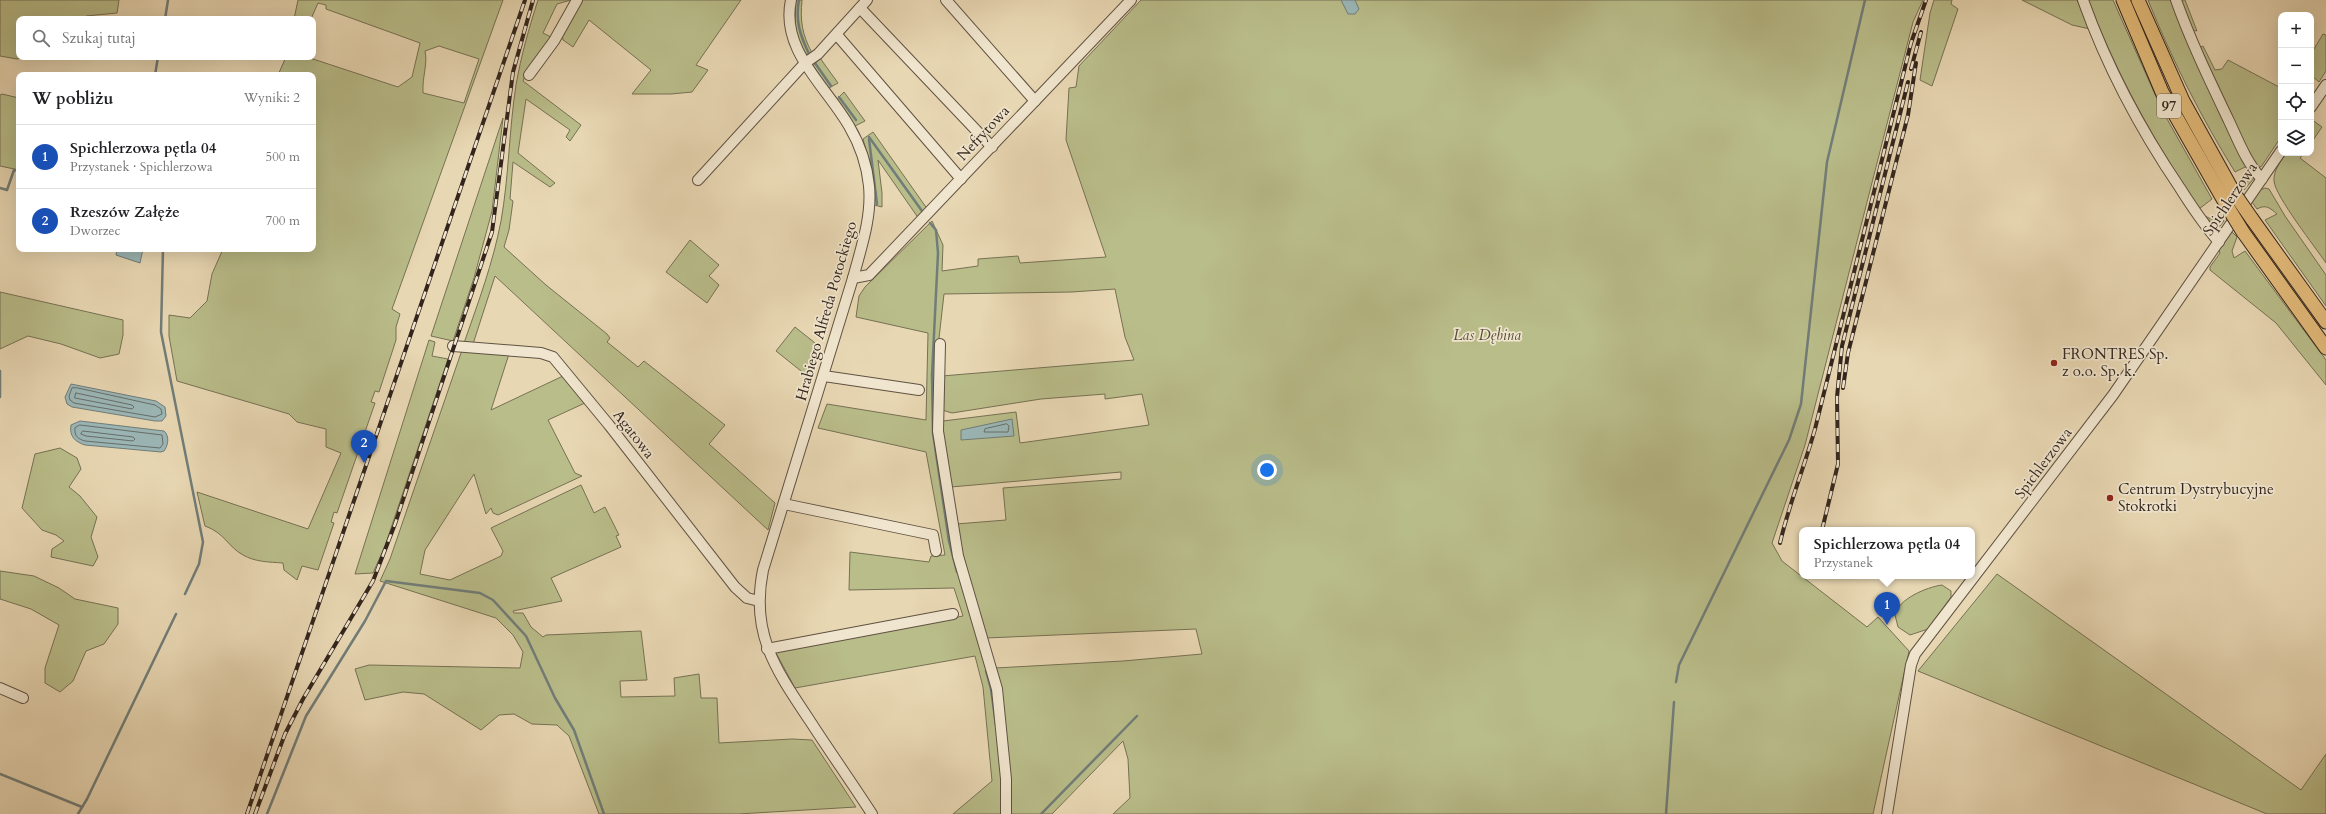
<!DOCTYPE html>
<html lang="pl">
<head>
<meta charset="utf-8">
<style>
	:root { --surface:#fff; --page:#f6f6f6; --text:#202124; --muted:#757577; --line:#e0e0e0; --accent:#0b8043 }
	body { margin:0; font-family:Cardo,serif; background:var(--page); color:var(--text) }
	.controls { position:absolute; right:12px; top:12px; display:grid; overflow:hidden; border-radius:8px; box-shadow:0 4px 16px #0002 }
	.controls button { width:36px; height:36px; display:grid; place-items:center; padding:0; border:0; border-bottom:1px solid var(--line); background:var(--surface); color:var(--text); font:20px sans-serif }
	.you { position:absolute; left:1267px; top:470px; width:14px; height:14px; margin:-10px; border:3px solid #fff; border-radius:50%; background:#1a73e8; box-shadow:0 0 0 6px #1a73e833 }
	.badge { display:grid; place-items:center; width:26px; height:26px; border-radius:50%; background:var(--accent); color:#fff; font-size:13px; font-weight:700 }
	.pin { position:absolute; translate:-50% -33px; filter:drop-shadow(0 1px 2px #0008) }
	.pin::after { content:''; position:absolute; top:21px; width:14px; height:12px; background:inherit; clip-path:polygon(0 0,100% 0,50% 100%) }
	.popup { position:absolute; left:1799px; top:527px; width:176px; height:52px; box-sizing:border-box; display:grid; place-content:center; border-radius:8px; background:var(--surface); filter:drop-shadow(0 1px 3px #0005); font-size:13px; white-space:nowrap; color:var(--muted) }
	.popup b { font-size:15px; color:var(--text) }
	.popup::after { content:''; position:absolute; left:50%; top:100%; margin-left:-8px; border:8px solid transparent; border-top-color:var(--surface) }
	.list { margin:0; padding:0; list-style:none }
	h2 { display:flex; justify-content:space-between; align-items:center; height:52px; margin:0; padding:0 16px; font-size:17px }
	h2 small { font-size:13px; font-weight:400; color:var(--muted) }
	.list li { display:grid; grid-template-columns:26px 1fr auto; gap:12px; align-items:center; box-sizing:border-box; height:64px; padding:0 16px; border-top:1px solid var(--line) }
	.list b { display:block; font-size:15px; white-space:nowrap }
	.list p { margin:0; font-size:13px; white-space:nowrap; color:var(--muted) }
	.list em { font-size:13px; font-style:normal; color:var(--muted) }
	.icon { flex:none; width:22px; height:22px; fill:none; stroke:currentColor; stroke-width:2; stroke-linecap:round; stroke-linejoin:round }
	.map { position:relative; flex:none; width:2326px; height:814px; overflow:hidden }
	.search { position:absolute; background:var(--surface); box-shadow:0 4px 16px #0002; left:16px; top:16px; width:300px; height:44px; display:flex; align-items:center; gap:10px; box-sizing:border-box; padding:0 14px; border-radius:8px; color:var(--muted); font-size:15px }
	.panel { position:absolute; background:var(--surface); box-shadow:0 4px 16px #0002; left:16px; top:72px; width:300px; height:180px; border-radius:8px }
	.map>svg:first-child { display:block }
</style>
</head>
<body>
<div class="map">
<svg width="2326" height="814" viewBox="0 0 2326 814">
	<rect width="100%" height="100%" fill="#e8d7b3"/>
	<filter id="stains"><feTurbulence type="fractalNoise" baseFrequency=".005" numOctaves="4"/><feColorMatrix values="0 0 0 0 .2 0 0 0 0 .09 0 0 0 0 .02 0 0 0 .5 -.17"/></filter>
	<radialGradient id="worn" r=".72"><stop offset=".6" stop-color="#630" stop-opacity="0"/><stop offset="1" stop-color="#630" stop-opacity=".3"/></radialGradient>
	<!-- green -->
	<g fill="#b9bd8a" stroke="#767154" fill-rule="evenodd">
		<polygon points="0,0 119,0 117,13 86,16 85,19 19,19 19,57 22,57 17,59 0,56"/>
		<path d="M298 0H503L392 309 400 314 396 327V340L379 392 375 391 371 402 375 403 337 513 334 512 331 522 334 523 318 570 302 566 297 580 284 570 283 563C269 562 255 562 243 555 228 547 225 533 205 526L197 492 308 529 341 453 326 447V429L297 422 289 414 177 381 169 336V315L190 318 207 301 212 274 223 249H313V75H278L286 57H307L398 87 412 77 420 43 326 9V5L318 3 311 19H294ZM439 46 479 59 464 103 423 93C422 77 428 64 425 51Z"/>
		<path d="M538 0H571L557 4 543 33 551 37 527 71 523 81 581 125 570 141 566 137 570 130 526 99 518 153 555 183 550 187 513 162 510 199 513 201 509 230 504 247 546 285 607 334 610 338 607 342 638 367 644 361 725 425 709 444 775 503 768 530 495 276 473 344 464 343C478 303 493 263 501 221 509 176 509 130 516 85 521 56 529 28 538 0Z"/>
		<polygon points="581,0 741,0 696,65 708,70 692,92 671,94 632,94 651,70 589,20 573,47 563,40 562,33"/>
		<path d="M796 0H802C800 21 802 34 812 53L808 56C793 45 795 16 796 0Z"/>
		<path d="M1141 0H1923L1913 22 1805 445 1772 543 1782 561 1867 627 1878 617 1909 651 1873 814H1113L1130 798 1128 759 1123 741 1052 814H1010C1012 764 1004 717 995 668L1123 661 1202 654 1196 629 986 638 964 560 956 524 1006 520 1003 488 1121 479V472L951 487 941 432 943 421 1016 412 1020 443 1149 425 1142 394 1105 399V394L1041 399 952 413 942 410V376L1134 360 1125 337 1115 289 1072 292 944 294 938 347 935 393 937 440 954 551 988 664 995 698 1003 788 1002 814H953L992 781 983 687 975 656 795 688 775 651 963 616 954 588 849 590 850 552 929 562 931 556 945 555 926 452 818 428 827 404 926 420 928 333 856 317 859 296 865 287 932 221 943 245 942 271 978 266V259L1018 256 1020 263 1106 257 1066 140 1069 88 1076 87 1079 66Z"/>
		<polygon points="1934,0 1952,0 1951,4 1958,9 1932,86 1920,80 1930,13"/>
		<polygon points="2022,0 2077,0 2090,29 2072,25"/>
		<path d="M2088 0H2113L2162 110 2212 199 2199 209C2155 143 2117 75 2088 0Z"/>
		<path d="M2148 0H2173L2255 177 2244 190 2242 187 2249 179 2247 166 2235 172C2201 117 2172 60 2148 0Z"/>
		<polygon points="2181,0 2185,0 2197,31 2192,30"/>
		<polygon points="2323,34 2326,35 2326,71 2319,82 2311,75 2311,54"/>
		<polygon points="2203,46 2215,70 2222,69 2228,60 2281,88 2281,137 2261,167 2256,166 2222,100 2199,48"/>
		<polygon points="820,58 838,83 829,88 813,66"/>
		<polygon points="844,92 865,121 855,126 837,99"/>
		<polygon points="2,94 19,98 19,170 0,166 0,95"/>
		<polygon points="503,118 492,211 474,278 453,341 431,336"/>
		<polygon points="2311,119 2322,127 2311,143"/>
		<polygon points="873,132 928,210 919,219 878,160 882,193 882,207 874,205 874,182 863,139"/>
		<path d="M2286 153H2304L2300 158 2326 178V263C2316 248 2275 196 2274 181 2273 171 2281 161 2286 153Z"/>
		<path d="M2265 188 2269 189 2285 216 2326 275V306L2265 220 2277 214C2270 208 2266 204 2257 209L2252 202 2260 190Z"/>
		<polygon points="2205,216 2211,219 2222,216 2224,221 2220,226 2214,226"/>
		<polygon points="2232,232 2237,237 2232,251 2234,258 2245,251 2326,360 2326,385 2276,323 2210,270 2210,267 2220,253 2219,250"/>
		<polygon points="690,240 719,265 709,276 719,285 707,303 666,272"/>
		<polygon points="0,292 123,320 123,335 119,354 100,358 61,344 28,336 0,349"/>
		<polygon points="795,327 820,347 811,379 776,351"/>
		<polygon points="429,340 435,342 432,356 448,359 385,546 373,573 355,574"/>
		<polygon points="462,350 509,354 491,410 563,376 585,403 548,420 575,473 582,476 498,515 493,513 491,508 486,514 474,474 425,550 420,574 450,580 501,556 503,551 491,528 581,485 594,513 605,507 619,535 616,536 621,547 551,578 562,601 513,611 514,613 523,613 531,627 543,637 546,635 641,631 647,680 620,681 621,697 675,696 674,678 699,674 701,698 717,698 719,743 792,739 812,740 856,807 738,814 599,814 569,736 557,725 532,724 514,714 499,715 481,730 424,694 403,692 365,700 355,669 369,665 520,668 523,652 513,635 496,618 380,581 390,559"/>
		<polygon points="60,448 77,458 81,469 69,487 80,496 97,517 91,537 98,557 93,566 51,557 52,549 64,541 56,535 42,530 22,508 35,454"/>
		<polygon points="0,571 34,576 59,588 75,599 118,608 118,624 104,644 86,651 73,681 60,692 45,683 45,668 59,625 31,609 0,599"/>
		<polygon points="1997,574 2301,790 2326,754 2326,814 2267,814 1918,671"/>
		<path d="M1942 585 1951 591V597L1928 629 1910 635 1898 627 1895 615C1898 599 1927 587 1942 585Z"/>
	</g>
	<!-- water -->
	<g fill="#9bb7b7" stroke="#717d79">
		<polygon points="1341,0 1355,0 1359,9 1355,14 1348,14"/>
		<polygon points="117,249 143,249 140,263 116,255"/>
		<polygon points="71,384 156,401 165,407 166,416 162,421 155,421 72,407 67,404 65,397"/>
		<polygon points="1012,419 1014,436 961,440 961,430"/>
		<path d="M80 421 164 431C170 436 168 446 164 451L161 452 85 445C75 442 69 436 71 425Z"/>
	</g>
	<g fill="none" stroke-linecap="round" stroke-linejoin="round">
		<!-- shore -->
		<g stroke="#676e6a" stroke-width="1">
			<polygon points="78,388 155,405 161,409 162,414 155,417 74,403 70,400 69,396 72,388"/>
			<polygon points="76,393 132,405 134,407 132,409 75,398"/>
			<polygon points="1007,424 1009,426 1008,432 984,432 985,429"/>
			<path d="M80 425 162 435 163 444 160 448 85 441C78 439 74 436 75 428Z"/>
			<polygon points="83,431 133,437 135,439 133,441 86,436 81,434"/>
		</g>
		<!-- stream -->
		<g stroke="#717d79" stroke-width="2.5">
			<path d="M799 0C795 20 800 35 809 54"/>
			<polyline points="165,19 168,0"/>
			<polyline points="815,63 831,86"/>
			<polyline points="155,75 158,57"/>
			<polyline points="839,97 856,120"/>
			<polyline points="869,137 922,211"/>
			<polyline points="869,139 877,204"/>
			<polyline points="0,188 7,190 14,170 19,171"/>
			<polyline points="930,223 936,230 938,253 932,375 933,433 949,541 957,572"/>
			<polyline points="163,249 161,332 203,542 199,564 185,594"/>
			<polyline points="0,371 0,397"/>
			<polyline points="986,671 991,689 996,725"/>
			<polyline points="1676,682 1679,665 1789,440 1801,404 1827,162 1865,0"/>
			<polyline points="0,774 82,807"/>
			<polyline points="78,814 87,799 176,614"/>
			<polyline points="267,814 306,716 365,621 386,581 480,593 493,600 526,636 555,698 574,730 604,814"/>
			<polyline points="1041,814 1137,716"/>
			<polyline points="1666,814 1674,702"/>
		</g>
		<defs>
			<g id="minor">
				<path d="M791 0C780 50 826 86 849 126 859 143 867 165 869 186 872 217 861 248 853 278L763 570C750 634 776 670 810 721 830 752 852 783 872 814"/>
				<polyline points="946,0 1035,101"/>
				<path d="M2083 0C2107 67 2140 129 2180 188 2192 207 2204 225 2219 242"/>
				<path d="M2176 0C2191 42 2210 81 2229 121 2238 140 2247 164 2262 179"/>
				<polyline points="860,8 992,147"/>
				<polyline points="837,35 961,179"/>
				<polyline points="529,75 554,41 577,0"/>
				<polyline points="2311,107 2326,85"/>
				<polyline points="698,180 805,63 818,54 867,0"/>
				<polyline points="853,278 869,275 1131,0"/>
				<polyline points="940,344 938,431 958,556 997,689 1006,779 1006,814"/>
				<polyline points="453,346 541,353 553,357 609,425 735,587 747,598 759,601"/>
				<polyline points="824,376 919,390"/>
				<polyline points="784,504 933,535 936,551"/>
				<polyline points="767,649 953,614"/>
				<polyline points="0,688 23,698"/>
				<polyline points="1887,814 1911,665 1915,654 2113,395 2281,151"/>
			</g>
			<g id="major">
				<polyline points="2123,0 2162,92 2227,206"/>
				<polyline points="2138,0 2183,101 2234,193"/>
				<polyline points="2252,219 2326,322"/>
				<polyline points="2243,232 2326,348"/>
			</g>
		</defs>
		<!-- minor casing -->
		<use href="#minor" stroke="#605242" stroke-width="12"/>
		<!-- major casing -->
		<use href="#major" stroke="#33251d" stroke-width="15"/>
		<!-- minor -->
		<use href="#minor" stroke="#f0e5ce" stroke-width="10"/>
		<!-- major -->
		<use href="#major" stroke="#e4bc7a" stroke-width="13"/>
		<defs>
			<g id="rail">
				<polyline points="1911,69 1921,32"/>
				<polyline points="1843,388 1848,353 1908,115 1916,63"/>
				<polyline points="1822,530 1838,464 1837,397 1842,346 1908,82"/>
				<path d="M1780 543C1789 504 1804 468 1815 429L1911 43 1926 0"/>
				<polyline points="247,814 525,0"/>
				<polyline points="255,814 285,734 303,699 373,581 395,524 492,232 513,72 533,0"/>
			</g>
		</defs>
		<!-- rail casing -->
		<use href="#rail" stroke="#33251d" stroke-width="4"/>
		<!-- rail -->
		<use href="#rail" stroke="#f0e5ce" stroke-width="2.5" stroke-dasharray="8" stroke-linecap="butt"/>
		<defs>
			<g id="major-bridge">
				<polyline points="2234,193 2252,219"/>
				<polyline points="2227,206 2243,232"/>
			</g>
		</defs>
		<!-- major-bridge casing -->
		<use href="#major-bridge" stroke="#33251d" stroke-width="15" stroke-linecap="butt"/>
		<!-- major-bridge -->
		<use href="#major-bridge" stroke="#e4bc7a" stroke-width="13"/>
	</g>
	<!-- markers -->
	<g fill="#8f2418" stroke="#f0e5ce" stroke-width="1.5">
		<circle cx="2054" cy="363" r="4"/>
		<circle cx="2110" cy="498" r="4"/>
	</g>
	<g text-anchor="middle" stroke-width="3.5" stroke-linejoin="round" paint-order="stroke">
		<!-- shield labels -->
		<rect fill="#f0e5ce" stroke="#6c5f52" stroke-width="1" x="2157" y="94" width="24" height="24" rx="3"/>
		<g font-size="14" font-weight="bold" fill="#33251d">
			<text x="2169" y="111">97</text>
		</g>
		<!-- street labels -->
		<g font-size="15" fill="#33251d" stroke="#f0e5ce">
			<text transform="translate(983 133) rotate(-47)" y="5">Nefrytowa</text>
			<text transform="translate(2230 199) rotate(-56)" y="5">Spichlerzowa</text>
			<text transform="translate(826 311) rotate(-74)" y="5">Hrabiego Alfreda Potockiego</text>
			<text transform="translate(634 434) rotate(52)" y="5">Agatowa</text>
			<text transform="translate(2043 463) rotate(-53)" y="5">Spichlerzowa</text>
		</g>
		<!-- park labels -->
		<g font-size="15" font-style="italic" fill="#544b38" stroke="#f0e5ce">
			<text x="1487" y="340">Las Dębina</text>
		</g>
		<!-- poi labels -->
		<g font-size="15" fill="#33251d" stroke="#f0e5ce" text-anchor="start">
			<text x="2062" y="359">FRONTRES Sp.<tspan x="2062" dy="17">z o.o. Sp. k.</tspan></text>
			<text x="2118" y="494">Centrum Dystrybucyjne<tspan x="2118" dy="17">Stokrotki</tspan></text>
		</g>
	</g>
	<rect width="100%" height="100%" filter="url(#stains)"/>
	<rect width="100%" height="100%" fill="url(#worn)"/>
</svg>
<div class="controls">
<button>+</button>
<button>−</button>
<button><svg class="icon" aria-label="locate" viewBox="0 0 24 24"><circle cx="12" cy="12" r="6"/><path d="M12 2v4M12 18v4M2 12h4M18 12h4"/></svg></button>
<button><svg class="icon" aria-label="layers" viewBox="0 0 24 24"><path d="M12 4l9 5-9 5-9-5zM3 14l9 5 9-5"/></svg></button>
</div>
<div class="you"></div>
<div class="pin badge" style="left:1887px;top:625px;background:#1a4fb4">1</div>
<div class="popup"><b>Spichlerzowa pętla 04</b>Przystanek</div>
<div class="pin badge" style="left:364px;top:463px;background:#1a4fb4">2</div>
<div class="search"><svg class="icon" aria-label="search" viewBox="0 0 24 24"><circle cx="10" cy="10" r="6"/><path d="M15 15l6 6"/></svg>Szukaj tutaj</div>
<section class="panel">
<h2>W pobliżu<small>Wyniki: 2</small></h2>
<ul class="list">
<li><span class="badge" style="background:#1a4fb4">1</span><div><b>Spichlerzowa pętla 04</b><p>Przystanek · Spichlerzowa</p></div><em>500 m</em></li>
<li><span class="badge" style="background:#1a4fb4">2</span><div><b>Rzeszów Załęże</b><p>Dworzec</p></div><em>700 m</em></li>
</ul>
</section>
</div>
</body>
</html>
